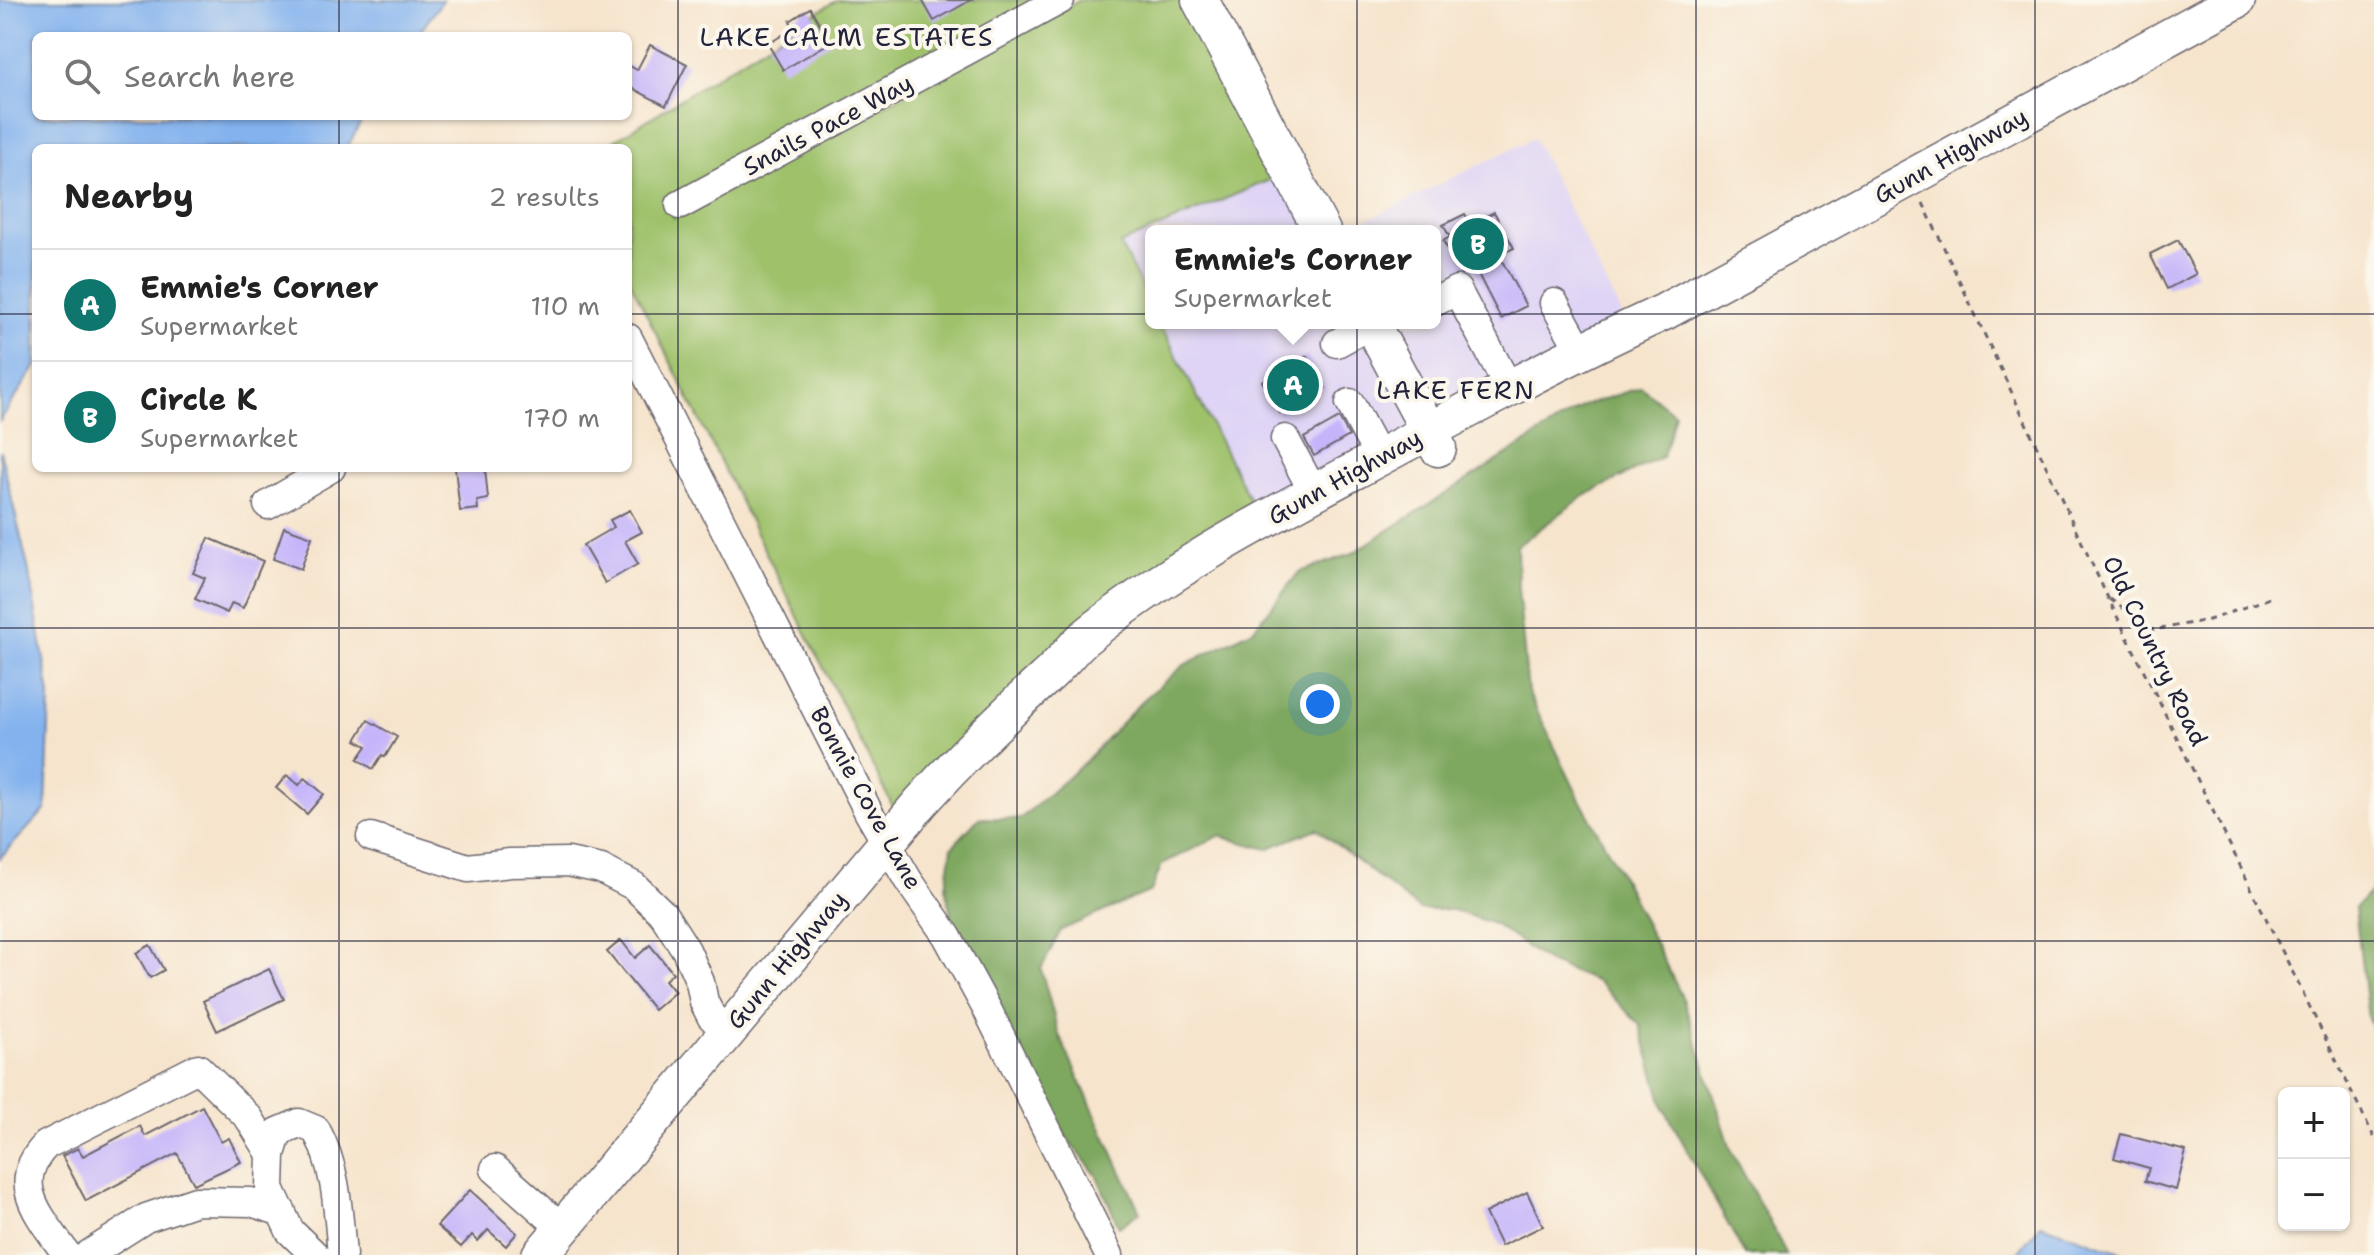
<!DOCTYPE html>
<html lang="en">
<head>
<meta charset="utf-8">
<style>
	:root { --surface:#fff; --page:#f6f6f6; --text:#222; --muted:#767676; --line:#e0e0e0; --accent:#0f766e }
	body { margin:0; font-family:"Shantell Sans",sans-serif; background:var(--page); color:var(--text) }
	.controls { position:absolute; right:24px; bottom:24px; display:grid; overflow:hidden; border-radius:12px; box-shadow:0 2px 6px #0004 }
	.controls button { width:72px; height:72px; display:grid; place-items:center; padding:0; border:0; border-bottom:2px solid var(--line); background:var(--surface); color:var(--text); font:40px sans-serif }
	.you { position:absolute; left:1320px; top:704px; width:28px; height:28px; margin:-20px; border:6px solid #fff; border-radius:50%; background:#1a73e8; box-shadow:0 0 0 12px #1a73e833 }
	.badge { display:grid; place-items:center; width:52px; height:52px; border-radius:50%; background:var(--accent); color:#fff; font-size:26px; font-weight:700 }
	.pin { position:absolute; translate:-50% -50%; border:4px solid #fff; box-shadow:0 2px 8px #0006 }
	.popup { position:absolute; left:1145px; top:225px; width:296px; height:104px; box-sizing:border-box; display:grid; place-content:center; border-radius:12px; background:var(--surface); filter:drop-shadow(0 2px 6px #0005); font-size:26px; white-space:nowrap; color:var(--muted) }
	.popup b { font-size:30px; color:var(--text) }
	.popup::after { content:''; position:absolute; left:50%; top:100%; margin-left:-16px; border:16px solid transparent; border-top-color:var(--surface) }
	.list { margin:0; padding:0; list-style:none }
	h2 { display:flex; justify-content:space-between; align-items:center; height:104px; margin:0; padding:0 32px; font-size:34px }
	h2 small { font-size:26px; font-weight:400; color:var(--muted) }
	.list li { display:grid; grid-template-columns:52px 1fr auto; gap:24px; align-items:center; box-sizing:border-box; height:112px; padding:0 32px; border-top:2px solid var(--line) }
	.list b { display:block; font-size:30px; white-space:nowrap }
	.list p { margin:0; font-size:26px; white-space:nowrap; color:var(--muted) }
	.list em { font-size:26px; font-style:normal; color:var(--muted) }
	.icon { flex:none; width:44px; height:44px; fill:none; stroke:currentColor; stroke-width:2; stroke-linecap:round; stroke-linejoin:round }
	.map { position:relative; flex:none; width:2374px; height:1255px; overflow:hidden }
	.search { position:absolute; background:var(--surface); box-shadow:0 2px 6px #0004; left:32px; top:32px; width:600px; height:88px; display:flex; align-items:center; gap:20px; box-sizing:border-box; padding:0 28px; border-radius:12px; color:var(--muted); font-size:30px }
	.panel { position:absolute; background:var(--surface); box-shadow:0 2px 6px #0004; left:32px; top:144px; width:600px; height:328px; border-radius:12px }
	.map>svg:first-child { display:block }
</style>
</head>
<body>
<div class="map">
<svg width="2374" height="1255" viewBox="0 0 2374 1255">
	<rect width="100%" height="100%" fill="#fbf7ec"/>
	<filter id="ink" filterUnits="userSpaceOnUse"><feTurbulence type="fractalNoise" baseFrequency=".0125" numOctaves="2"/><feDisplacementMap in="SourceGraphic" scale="16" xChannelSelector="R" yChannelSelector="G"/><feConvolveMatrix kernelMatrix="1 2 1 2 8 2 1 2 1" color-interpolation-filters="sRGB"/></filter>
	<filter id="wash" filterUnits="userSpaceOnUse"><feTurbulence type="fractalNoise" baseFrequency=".006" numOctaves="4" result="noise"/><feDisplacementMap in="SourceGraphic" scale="32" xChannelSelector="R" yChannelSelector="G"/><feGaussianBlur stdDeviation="1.8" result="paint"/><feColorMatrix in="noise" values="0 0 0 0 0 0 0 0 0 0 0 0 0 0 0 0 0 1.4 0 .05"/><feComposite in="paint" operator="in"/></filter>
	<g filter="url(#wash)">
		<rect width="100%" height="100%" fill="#f6e4cc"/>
		<!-- built -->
		<g fill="#dfd4f5">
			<polygon points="1534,138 1624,319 1434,417 1384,323 1435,323 1435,231 1344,231"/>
			<polygon points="1281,175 1310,231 1151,231 1151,305 1119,244"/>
			<polygon points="1160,323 1359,323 1414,427 1257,514"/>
		</g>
		<!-- green -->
		<polygon fill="#9ec16a" stroke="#607252" stroke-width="2" points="837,0 1040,0 666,201 674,218 1080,0 1188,0 1281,175 1120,244 1151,305 1151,323 1160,323 1257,514 897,815 628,277 628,148 603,148"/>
		<!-- forest -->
		<g fill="#7ea75e" stroke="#50644c" stroke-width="2">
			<polygon points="1641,387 1675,414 1663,456 1584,496 1517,546 1518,588 1528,692 1580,800 1614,861 1683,999 1732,1152 1787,1255 1745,1255 1664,1108 1640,1025 1598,982 1546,961 1494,924 1452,910 1420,910 1317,829 1267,849 1219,836 1162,864 1151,891 1061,930 1041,969 1059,1035 1140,1212 1119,1227 1097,1176 1066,1137 1034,1076 957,955 946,887 952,847 979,818 1020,819 1083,764 1142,701 1184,665 1253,630 1299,572 1351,554 1583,406"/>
			<polygon points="2374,888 2374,1032 2368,1019 2355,908"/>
		</g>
		<!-- water -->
		<g fill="#83b2ee" stroke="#526a94" stroke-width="2">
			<polygon points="0,0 443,0 417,36 36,36 36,116 364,116 347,148 36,148 36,366 0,421"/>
			<polygon points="0,450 28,567 50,695 46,809 0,858"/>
			<polygon points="2041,1224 2129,1255 2016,1255"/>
		</g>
		<g id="blocks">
			<!-- building -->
			<g fill="#c5b4fa">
				<polygon points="922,0 971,0 934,21"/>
				<polygon points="810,8 831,42 783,70 768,44 794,28 790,21"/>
				<polygon points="650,45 687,64 666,106 628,86 628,65 637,70"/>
				<polygon points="1494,212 1514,248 1499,255 1526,306 1501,319 1475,268 1461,274 1443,241 1450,237 1443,225 1465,214 1471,224"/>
				<polygon points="2178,240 2196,274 2167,289 2150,254"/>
				<polygon points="1307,356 1325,388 1280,413 1262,381"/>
				<polygon points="1339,418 1349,436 1314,456 1304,438"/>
				<polygon points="455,468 485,468 488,499 477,501 478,509 460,511"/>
				<polygon points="630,510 642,532 625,541 638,564 605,583 583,545 614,527 610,520"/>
				<polygon points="284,527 312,537 301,569 273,559"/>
				<polygon points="209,538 263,561 243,608 232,603 227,613 195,599 205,578 193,573"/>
				<polygon points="368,720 397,737 385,757 382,755 373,769 358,759 367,746 356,740"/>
				<polygon points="287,775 299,785 305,778 324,794 307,814 276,788"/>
				<polygon points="621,940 635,958 650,945 673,973 665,980 675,992 654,1010 607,952"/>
				<polygon points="150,945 164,970 150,978 136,953"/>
				<polygon points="269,969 284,999 217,1031 203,1001"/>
				<polygon points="202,1106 221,1142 229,1138 241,1162 194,1184 177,1153 86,1201 62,1156 78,1148 83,1156 140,1126 145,1136"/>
				<polygon points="2121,1134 2186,1151 2176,1190 2145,1181 2149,1168 2114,1158"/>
				<polygon points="470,1190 517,1233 506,1246 488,1230 478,1241 472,1235 461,1247 437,1226"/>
				<polygon points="1527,1192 1543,1226 1501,1246 1485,1213"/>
			</g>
		</g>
	</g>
	<g filter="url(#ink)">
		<use href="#blocks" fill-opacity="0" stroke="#6c666e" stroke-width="2"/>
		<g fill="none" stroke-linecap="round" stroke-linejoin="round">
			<defs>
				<g id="minor">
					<polyline points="680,205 1060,0"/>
					<polyline points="1435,302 1457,290 1509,388"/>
					<polyline points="1554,303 1580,350"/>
					<polyline points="628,338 869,813 908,880 947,936 988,1011 1109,1255"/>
					<polyline points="1337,343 1372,324"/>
					<polyline points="1350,403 1379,457"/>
					<polyline points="1285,439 1314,493"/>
					<polyline points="268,505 331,468"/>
					<polyline points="371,837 468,868 510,863 568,862 601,869 634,886 663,914 686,950 700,982 704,1002 711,1016 727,1032"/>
					<polyline points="495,1169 562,1228"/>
					<path d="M67 1255C42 1218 7 1185 46 1145L198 1068 249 1118 271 1154"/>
					<polyline points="88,1255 146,1218 196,1201 251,1202 282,1212"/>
					<path d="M315 1255 290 1231 270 1188 271 1154 278 1132 299 1123 316 1130C337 1168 338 1212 342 1255"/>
				</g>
				<g id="major">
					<polyline points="1200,0 1322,231"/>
					<polyline points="1371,323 1438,448"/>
					<path d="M540 1255 921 802C961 758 1001 718 1045 678 1059 666 1070 651 1083 639 1166 571 1263 520 1356 470 1458 415 1559 360 1664 312L2237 0"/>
				</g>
			</defs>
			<!-- minor casing -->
			<use href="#minor" stroke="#6c666e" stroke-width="31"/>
			<!-- major casing -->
			<use href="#major" stroke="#6c666e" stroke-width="39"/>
			<!-- path -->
			<g stroke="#6c666e" stroke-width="3" stroke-dasharray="6 6" stroke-linecap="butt">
				<polyline points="1923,203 2107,596 2374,1137"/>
				<polyline points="2110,599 2153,630 2209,620 2270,598"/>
			</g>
			<!-- minor -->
			<use href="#minor" stroke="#fff" stroke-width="28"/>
			<!-- major -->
			<use href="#major" stroke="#fff" stroke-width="36"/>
		</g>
	</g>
	<!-- grid -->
	<path fill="none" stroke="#22223b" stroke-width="2" stroke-opacity="0.55" d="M339 0V36M678 0V1255M1017 0V1255M1357 0V1255M1696 0V1255M2035 0V1255M339 116V148M0 314H36M628 314H2374M339 468V1255M0 628H2374M0 941H2374"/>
	<g text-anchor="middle" stroke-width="8" stroke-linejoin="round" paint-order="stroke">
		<!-- street labels -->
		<g font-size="24" fill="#22223b" stroke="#fbf7ec">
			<text transform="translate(828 125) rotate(-28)" y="8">Snails Pace Way</text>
			<text transform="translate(1951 156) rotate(-29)" y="8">Gunn Highway</text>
			<text transform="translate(1345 477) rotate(-29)" y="8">Gunn Highway</text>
			<text transform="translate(2155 651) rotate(64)" y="8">Old Country Road</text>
			<text transform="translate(866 798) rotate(61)" y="8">Bonnie Cove Lane</text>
			<text transform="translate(787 960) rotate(-50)" y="8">Gunn Highway</text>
		</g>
		<!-- neighbourhood labels -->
		<g font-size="26" letter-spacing="2" fill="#22223b" stroke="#fbf7ec">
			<text x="847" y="46">LAKE CALM ESTATES</text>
			<text x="1456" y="399">LAKE FERN</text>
		</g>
	</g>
</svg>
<div class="controls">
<button>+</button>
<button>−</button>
</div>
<div class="you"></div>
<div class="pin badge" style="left:1293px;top:385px">A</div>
<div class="popup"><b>Emmie's Corner</b>Supermarket</div>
<div class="pin badge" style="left:1478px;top:244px">B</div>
<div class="search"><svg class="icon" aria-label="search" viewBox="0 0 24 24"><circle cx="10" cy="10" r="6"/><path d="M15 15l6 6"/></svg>Search here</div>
<section class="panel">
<h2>Nearby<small>2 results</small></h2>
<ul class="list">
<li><span class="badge">A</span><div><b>Emmie's Corner</b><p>Supermarket</p></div><em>110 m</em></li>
<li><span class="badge">B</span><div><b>Circle K</b><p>Supermarket</p></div><em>170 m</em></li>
</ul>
</section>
</div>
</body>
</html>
